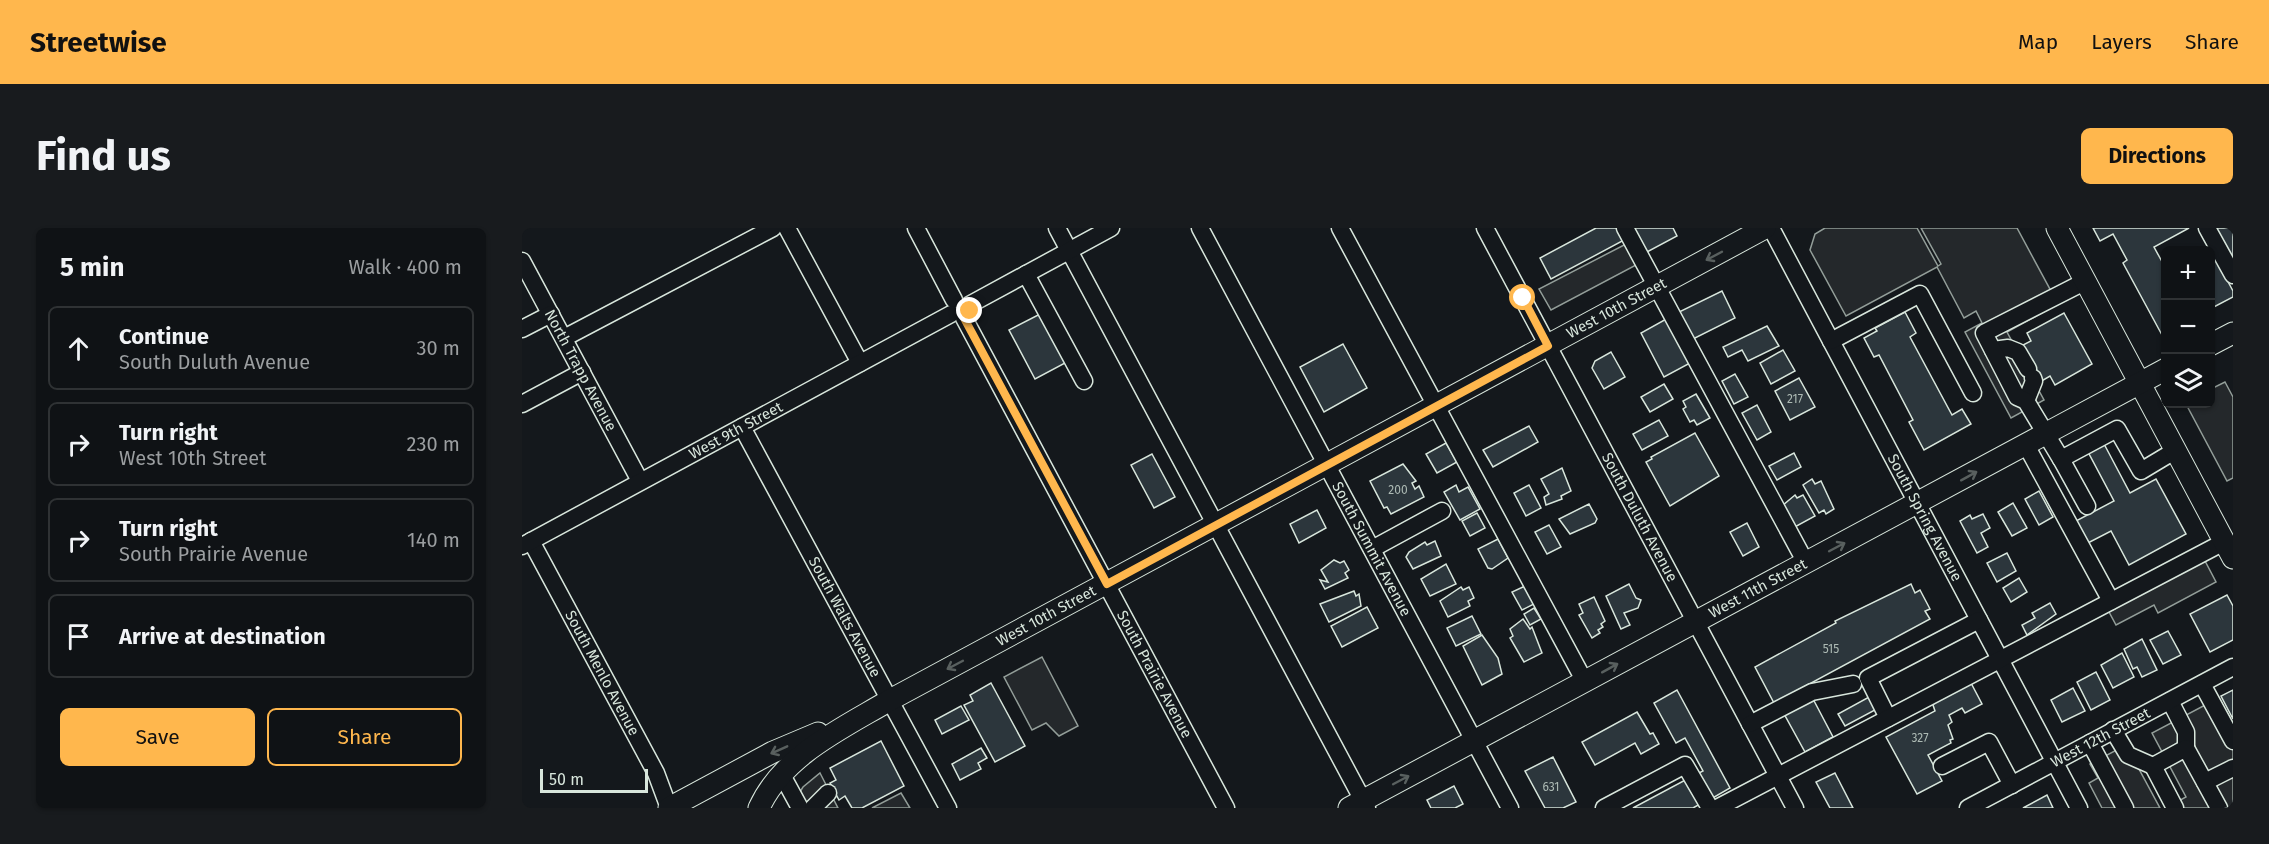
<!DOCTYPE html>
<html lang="en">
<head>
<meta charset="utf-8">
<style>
	:root { --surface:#0f1215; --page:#181b1e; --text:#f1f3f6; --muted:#9b9ea0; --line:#2f3234; --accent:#ffb74d }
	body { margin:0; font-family:"Fira Sans",sans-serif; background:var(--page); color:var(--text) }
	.controls { position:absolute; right:18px; top:18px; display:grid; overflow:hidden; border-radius:9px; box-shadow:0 2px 4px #0004 }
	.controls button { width:54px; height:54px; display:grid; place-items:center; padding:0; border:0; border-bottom:2px solid var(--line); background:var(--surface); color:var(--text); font:30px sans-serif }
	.scale { position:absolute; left:18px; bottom:15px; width:108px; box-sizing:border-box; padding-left:6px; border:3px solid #d8e6dc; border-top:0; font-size:16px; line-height:21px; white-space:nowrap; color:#d8e6dc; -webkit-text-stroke:4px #14181c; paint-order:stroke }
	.stop { position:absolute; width:18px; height:18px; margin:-14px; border:4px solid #ffb74d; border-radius:50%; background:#fff }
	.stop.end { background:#ffb74d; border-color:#fff; box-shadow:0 2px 6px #0008 }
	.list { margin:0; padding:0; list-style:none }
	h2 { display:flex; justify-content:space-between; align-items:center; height:78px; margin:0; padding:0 24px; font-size:26px }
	h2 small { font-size:20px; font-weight:400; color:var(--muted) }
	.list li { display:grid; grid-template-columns:39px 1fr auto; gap:18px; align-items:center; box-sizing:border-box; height:84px; margin:0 12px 12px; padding:0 12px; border:2px solid var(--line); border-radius:9px }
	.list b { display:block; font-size:22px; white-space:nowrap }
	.list p { margin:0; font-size:20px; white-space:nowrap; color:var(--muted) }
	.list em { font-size:20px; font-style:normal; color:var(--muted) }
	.actions { display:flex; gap:12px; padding:18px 24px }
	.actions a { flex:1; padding:14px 0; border:2px solid var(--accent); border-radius:9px; text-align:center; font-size:21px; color:var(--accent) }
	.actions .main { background:var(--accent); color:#111 }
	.icon { flex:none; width:33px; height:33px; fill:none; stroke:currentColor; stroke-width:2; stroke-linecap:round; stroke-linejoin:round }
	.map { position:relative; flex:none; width:1711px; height:580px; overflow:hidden; border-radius:9px }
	header { display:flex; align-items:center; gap:36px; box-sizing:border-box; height:84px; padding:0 30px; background:var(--accent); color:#111 }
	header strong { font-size:28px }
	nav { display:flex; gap:33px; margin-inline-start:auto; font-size:21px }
	.intro { display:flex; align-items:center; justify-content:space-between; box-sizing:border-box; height:144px; padding:0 36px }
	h1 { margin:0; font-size:42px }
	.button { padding:15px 27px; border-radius:9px; background:var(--accent); color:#111; font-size:21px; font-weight:700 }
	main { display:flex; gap:36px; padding:0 36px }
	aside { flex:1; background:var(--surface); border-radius:9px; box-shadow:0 2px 4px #0004 }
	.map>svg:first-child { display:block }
</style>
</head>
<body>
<header>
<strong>Streetwise</strong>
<nav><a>Map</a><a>Layers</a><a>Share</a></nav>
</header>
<div class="intro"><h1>Find us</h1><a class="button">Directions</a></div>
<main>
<aside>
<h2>5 min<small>Walk · 400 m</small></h2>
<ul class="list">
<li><svg class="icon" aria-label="ahead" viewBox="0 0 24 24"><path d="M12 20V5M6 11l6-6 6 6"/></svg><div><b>Continue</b><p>South Duluth Avenue</p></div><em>30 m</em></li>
<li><svg class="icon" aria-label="right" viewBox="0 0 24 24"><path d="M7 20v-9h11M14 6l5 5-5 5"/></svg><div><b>Turn right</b><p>West 10th Street</p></div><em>230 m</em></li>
<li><svg class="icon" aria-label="right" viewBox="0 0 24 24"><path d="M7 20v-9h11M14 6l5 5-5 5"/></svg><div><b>Turn right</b><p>South Prairie Avenue</p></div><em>140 m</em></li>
<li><svg class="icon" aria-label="arrive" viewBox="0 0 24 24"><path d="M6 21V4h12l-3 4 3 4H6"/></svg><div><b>Arrive at destination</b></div></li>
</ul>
<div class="actions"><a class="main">Save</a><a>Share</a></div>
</aside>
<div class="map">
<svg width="1711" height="580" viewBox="0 0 1711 580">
	<rect width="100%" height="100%" fill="#14181c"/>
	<!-- parking -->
	<g fill="#24282b" stroke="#939e99" stroke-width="1.5">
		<polygon points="1303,0 1395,0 1416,38 1419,36 1399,0 1495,0 1536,76 1485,104 1522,172 1489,190 1443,104 1460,95 1454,83 1442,90 1415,39 1324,88 1288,22 1293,6"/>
		<polygon points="1104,16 1116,36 1029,82 1017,61"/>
		<polygon points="1703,154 1711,169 1711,250 1705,253 1664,176 1688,176 1689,157 1691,160"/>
		<polygon points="1682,331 1694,354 1636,385 1632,377 1594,397 1586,382"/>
		<polygon points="520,429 556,498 537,508 524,495 510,502 482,449"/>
		<polygon points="1685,476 1711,522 1711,580 1644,580 1664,569 1630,505"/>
		<polygon points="1604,517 1638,580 1580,580 1567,555 1576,550 1568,536"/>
		<polygon points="298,545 316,580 268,580 281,559"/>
		<polygon points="379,565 388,580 350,580"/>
	</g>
	<!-- building -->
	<g fill="#2c363c" stroke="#d8e6dc" stroke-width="1.5">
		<polygon points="1074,0 1098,0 1104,11 1029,51 1018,30"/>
		<polygon points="1112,0 1151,0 1155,8 1125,24"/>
		<polygon points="1571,0 1667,0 1632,19 1644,41 1644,106 1640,107 1601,35 1605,32 1591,6 1578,13"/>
		<polygon points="1691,0 1711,0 1711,38"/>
		<polygon points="1691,26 1711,63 1711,69 1688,81 1688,28"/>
		<polygon points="1200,63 1213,90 1171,111 1157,84"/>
		<polygon points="1383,84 1394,105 1388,109 1430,187 1440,181 1449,196 1402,222 1387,194 1391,192 1357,127 1352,129 1342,110 1355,103 1353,100"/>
		<polygon points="520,85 545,134 513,151 487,102"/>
		<polygon points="1542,85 1570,136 1533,157 1528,148 1518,154 1499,118 1509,113 1505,105"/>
		<polygon points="1146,90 1170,134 1142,149 1119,105"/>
		<polygon points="1245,98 1257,118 1226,133 1220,122 1206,129 1201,119"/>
		<polygon points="821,116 845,160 802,184 778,139"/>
		<polygon points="1261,122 1273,143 1249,156 1238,135"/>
		<polygon points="1089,124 1103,149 1082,161 1070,140 1073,133"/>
		<polygon points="1213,146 1226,169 1212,176 1200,153"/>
		<polygon points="1277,150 1293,179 1268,192 1253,163"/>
		<polygon points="1142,156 1151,171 1128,184 1119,169"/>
		<polygon points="1174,166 1188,190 1175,197 1172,192 1168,194 1161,181 1164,179 1161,173"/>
		<polygon points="1235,177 1249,204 1235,212 1220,185"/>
		<polygon points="1137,192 1146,208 1120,222 1111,206"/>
		<polygon points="1007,198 1016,214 971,239 961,222"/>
		<polygon points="1173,205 1197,248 1148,278 1124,234 1130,231 1129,229"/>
		<polygon points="1581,214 1608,265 1634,251 1664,306 1607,337 1589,303 1564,316 1552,294 1592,273 1565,222"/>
		<polygon points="924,215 935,234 915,245 904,226"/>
		<polygon points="1272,225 1279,239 1255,252 1247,238"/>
		<polygon points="630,226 653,269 632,280 609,237"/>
		<polygon points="881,236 894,253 890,255 893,261 897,258 902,269 869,286 865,279 862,280 848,253"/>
		<polygon points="1040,240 1049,263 1039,268 1040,271 1024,277 1022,269 1027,266 1019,251"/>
		<polygon points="1290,251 1293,256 1299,253 1312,281 1304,286 1302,282 1297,285 1281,257"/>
		<polygon points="934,257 937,264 946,259 958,281 938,292 922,264"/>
		<polygon points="1007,257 1019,280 1004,288 992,265"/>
		<polygon points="1517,263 1531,289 1517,297 1503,271"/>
		<polygon points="1273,267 1275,270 1281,267 1293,288 1271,300 1260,278"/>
		<polygon points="1491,275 1505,300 1490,308 1476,284"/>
		<polygon points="1067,276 1075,291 1073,295 1048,306 1037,291"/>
		<polygon points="795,282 804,300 777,315 768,296"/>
		<polygon points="955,285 963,300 948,308 940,293"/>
		<polygon points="1461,286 1468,300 1459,305 1466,319 1455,325 1438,293 1448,287 1450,291"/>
		<polygon points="1225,295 1237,319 1221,328 1208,304"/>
		<polygon points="1027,297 1039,319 1025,326 1013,304"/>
		<polygon points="976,311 986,330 970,341 966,340 956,321"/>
		<polygon points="913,313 919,328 891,341 884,329 887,324 903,314 905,317"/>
		<polygon points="1485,325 1494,343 1475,354 1465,335"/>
		<polygon points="812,332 818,335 822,333 827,342 823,345 826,350 803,361 798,352 806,354 799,342"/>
		<polygon points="924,336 934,356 908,368 899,351"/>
		<polygon points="1497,350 1505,364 1489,374 1481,360"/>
		<polygon points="1107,356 1114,370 1119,372 1116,380 1102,385 1108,397 1099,401 1084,368"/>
		<polygon points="1389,356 1393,365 1398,362 1408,381 1403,383 1408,391 1252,475 1233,439 1314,395 1313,393"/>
		<polygon points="1003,358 1012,376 1000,382 990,364"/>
		<polygon points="939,359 941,362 947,359 952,370 946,373 948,378 926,389 918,373"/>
		<polygon points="832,363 834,368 837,366 839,378 807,394 798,376"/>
		<polygon points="1705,367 1711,378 1711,412 1688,424 1668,386"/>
		<polygon points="1072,369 1083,393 1079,396 1081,399 1076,402 1078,405 1070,410 1057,387 1061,385 1057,376"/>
		<polygon points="1528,375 1534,386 1505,407 1500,397 1513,390 1510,385"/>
		<polygon points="845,379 856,400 820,419 809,398"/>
		<polygon points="1012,380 1019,391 1008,397 1002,386"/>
		<polygon points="950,388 959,406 934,418 925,400"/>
		<polygon points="1001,391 1008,401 1010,399 1020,425 1002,434 988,410 991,408 988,401"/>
		<polygon points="1646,403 1659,427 1641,436 1628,412"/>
		<polygon points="960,407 976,430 980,446 960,457 941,418"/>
		<polygon points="1620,411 1635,442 1620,449 1615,439 1611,441 1602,421"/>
		<polygon points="1600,425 1612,449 1591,460 1579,437"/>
		<polygon points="1574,444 1588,472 1569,482 1555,454"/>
		<polygon points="469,455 503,518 473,534 442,477 451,473 448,467"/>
		<polygon points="1449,455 1460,476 1443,485 1440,480 1427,487 1430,494 1426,497 1431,511 1428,512 1429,515 1406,527 1420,553 1395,566 1364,509 1413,483 1411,477 1413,474"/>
		<polygon points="1551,460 1563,483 1540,494 1529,472"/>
		<polygon points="1155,462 1208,560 1189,571 1175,546 1181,543 1163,510 1154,515 1132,475"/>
		<polygon points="1711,462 1711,491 1699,468"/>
		<polygon points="1290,469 1311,509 1283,524 1261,484"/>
		<polygon points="1347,469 1353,482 1323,498 1316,486"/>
		<polygon points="439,478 447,492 420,506 413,492"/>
		<polygon points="1115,484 1128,506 1131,505 1137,516 1119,526 1113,515 1073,537 1060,514"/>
		<polygon points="359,513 382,558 340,580 330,580 323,568 317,572 308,555 314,552 308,540"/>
		<polygon points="459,520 465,530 456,535 459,541 438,552 430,536"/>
		<polygon points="1031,529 1054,574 1041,580 1023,580 1003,543"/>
		<polygon points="1313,545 1331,580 1308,580 1294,554"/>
		<polygon points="1167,550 1180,575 1171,580 1111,580"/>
		<polygon points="932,558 941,576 933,580 909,580 905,572"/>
		<polygon points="1525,567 1531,580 1501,580"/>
	</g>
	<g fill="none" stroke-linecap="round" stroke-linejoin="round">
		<defs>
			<g id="minor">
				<polyline points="265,0 338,135"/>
				<polyline points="394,0 432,72"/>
				<polyline points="535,0 845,580"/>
				<path id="s1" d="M678 0 988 580"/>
				<polyline points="818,0 1063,454"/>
				<path id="s2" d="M963 0 1273 580"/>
				<polyline points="1103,0 1284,335"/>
				<path id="s3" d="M1249 0 1557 580"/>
				<polyline points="1685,0 1711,47"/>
				<path id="s4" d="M0 33 118 253"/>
				<polyline points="504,46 562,153"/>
				<polyline points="447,77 589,0"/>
				<path id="s5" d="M442 90 704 580"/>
				<polyline points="0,101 29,86"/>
				<polyline points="42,110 251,0"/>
				<polyline points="1309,113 1398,66 1451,165"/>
				<polyline points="1471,122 1486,120 1496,124 1506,141"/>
				<polyline points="1504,173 1512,153 1511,150"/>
				<polyline points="0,176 60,144"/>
				<path id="s6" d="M220 199 426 580"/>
				<polyline points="1504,217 1589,373"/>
				<polyline points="1539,231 1504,173 1495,169 1462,105 1564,53"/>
				<polyline points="1565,278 1539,231 1595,201 1619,243 1654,222"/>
				<path id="s7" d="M9 313 134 545 147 580"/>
				<path id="s8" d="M0 318 429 86"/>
				<polyline points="850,321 920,283"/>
				<polyline points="1680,456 1711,513"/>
				<polyline points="1648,473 1664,504 1664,520"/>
				<polyline points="1366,490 1346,450 1457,392"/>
				<polyline points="1228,496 1290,464 1331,456"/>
				<polyline points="1591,502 1606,527 1631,538"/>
				<polyline points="1568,515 1603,580"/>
				<polyline points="1420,538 1467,514 1490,557"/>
				<polyline points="260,547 278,580"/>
				<polyline points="1683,554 1711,540"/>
				<polyline points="291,580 306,565"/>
				<polyline points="1082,580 1163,537 1188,580"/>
				<polyline points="1195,580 1702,314"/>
				<path id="s9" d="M1446 580 1711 439"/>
				<polyline points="1653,580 1631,538 1664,520 1697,580"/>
			</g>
			<g id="major">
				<polyline points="1535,0 1711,330"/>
				<polyline points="1688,117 1711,105"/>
				<polyline points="147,580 251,524 296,505"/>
				<path id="s10" d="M237 580C261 527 321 500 368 472L1243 0"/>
				<path id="s11" d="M827 580 1644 141"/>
			</g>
		</defs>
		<!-- minor casing -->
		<use href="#minor" stroke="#d8e6dc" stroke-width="19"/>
		<!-- major casing -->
		<use href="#major" stroke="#d8e6dc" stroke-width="23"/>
		<!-- minor -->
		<use href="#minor" stroke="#14181c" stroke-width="16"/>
		<!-- major -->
		<use href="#major" stroke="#14181c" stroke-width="21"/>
	</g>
	<!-- one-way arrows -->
	<defs><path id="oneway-shaft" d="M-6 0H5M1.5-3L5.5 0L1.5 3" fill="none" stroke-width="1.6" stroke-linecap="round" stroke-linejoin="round" transform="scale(1.5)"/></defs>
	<g stroke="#59605f">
		<use href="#oneway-shaft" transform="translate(1192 28) rotate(152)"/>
		<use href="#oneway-shaft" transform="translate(1447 248) rotate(-29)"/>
		<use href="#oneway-shaft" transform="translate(1315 319) rotate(-28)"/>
		<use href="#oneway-shaft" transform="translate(433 437) rotate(152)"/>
		<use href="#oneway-shaft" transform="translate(1088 440) rotate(-29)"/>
		<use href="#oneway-shaft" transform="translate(257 522) rotate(156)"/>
		<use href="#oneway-shaft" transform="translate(879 552) rotate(-28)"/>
	</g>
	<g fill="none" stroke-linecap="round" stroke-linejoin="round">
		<!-- route -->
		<polyline stroke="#ffb74d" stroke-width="8" points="448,83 442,90 585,356 1026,118 1001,70"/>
	</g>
	<g text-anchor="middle" stroke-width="4.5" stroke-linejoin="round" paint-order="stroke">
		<!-- number labels -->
		<g font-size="12" fill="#adbab4">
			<text x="1273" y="175">217</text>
			<text x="876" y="266">200</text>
			<text x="1309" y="425">515</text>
			<text x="1398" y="514">327</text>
			<text x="1029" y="563">631</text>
		</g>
		<!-- street labels -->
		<g font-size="15" fill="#d8e6dc" stroke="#14181c">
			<text dy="5" stroke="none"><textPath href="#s10" startOffset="998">West 10th Street</textPath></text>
			<text dy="5" stroke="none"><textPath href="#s4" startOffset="124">North Trapp Avenue</textPath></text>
			<text dy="5" stroke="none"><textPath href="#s8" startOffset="243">West 9th Street</textPath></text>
			<text dy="5" stroke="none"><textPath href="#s2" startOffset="328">South Duluth Avenue</textPath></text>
			<text dy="5" stroke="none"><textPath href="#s3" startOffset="328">South Spring Avenue</textPath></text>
			<text dy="5" stroke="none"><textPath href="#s1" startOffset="364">South Summit Avenue</textPath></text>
			<text dy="5" stroke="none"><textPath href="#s11" startOffset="464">West 11th Street</textPath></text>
			<text dy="5" stroke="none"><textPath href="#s10" startOffset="350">West 10th Street</textPath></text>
			<text dy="5" stroke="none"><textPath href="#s6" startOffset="216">South Walts Avenue</textPath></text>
			<text dy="5" stroke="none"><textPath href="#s7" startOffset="150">South Menlo Avenue</textPath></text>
			<text dy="5" stroke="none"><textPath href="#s5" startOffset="404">South Prairie Avenue</textPath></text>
			<text dy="5" stroke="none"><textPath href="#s9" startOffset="150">West 12th Street</textPath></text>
		</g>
	</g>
</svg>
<div class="controls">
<button>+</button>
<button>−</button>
<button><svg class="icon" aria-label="layers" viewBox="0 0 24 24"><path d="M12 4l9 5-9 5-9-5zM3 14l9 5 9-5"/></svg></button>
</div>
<div class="scale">50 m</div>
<div class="stop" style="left:1001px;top:70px"></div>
<div class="stop end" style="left:448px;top:83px"></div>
</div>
</main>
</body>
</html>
